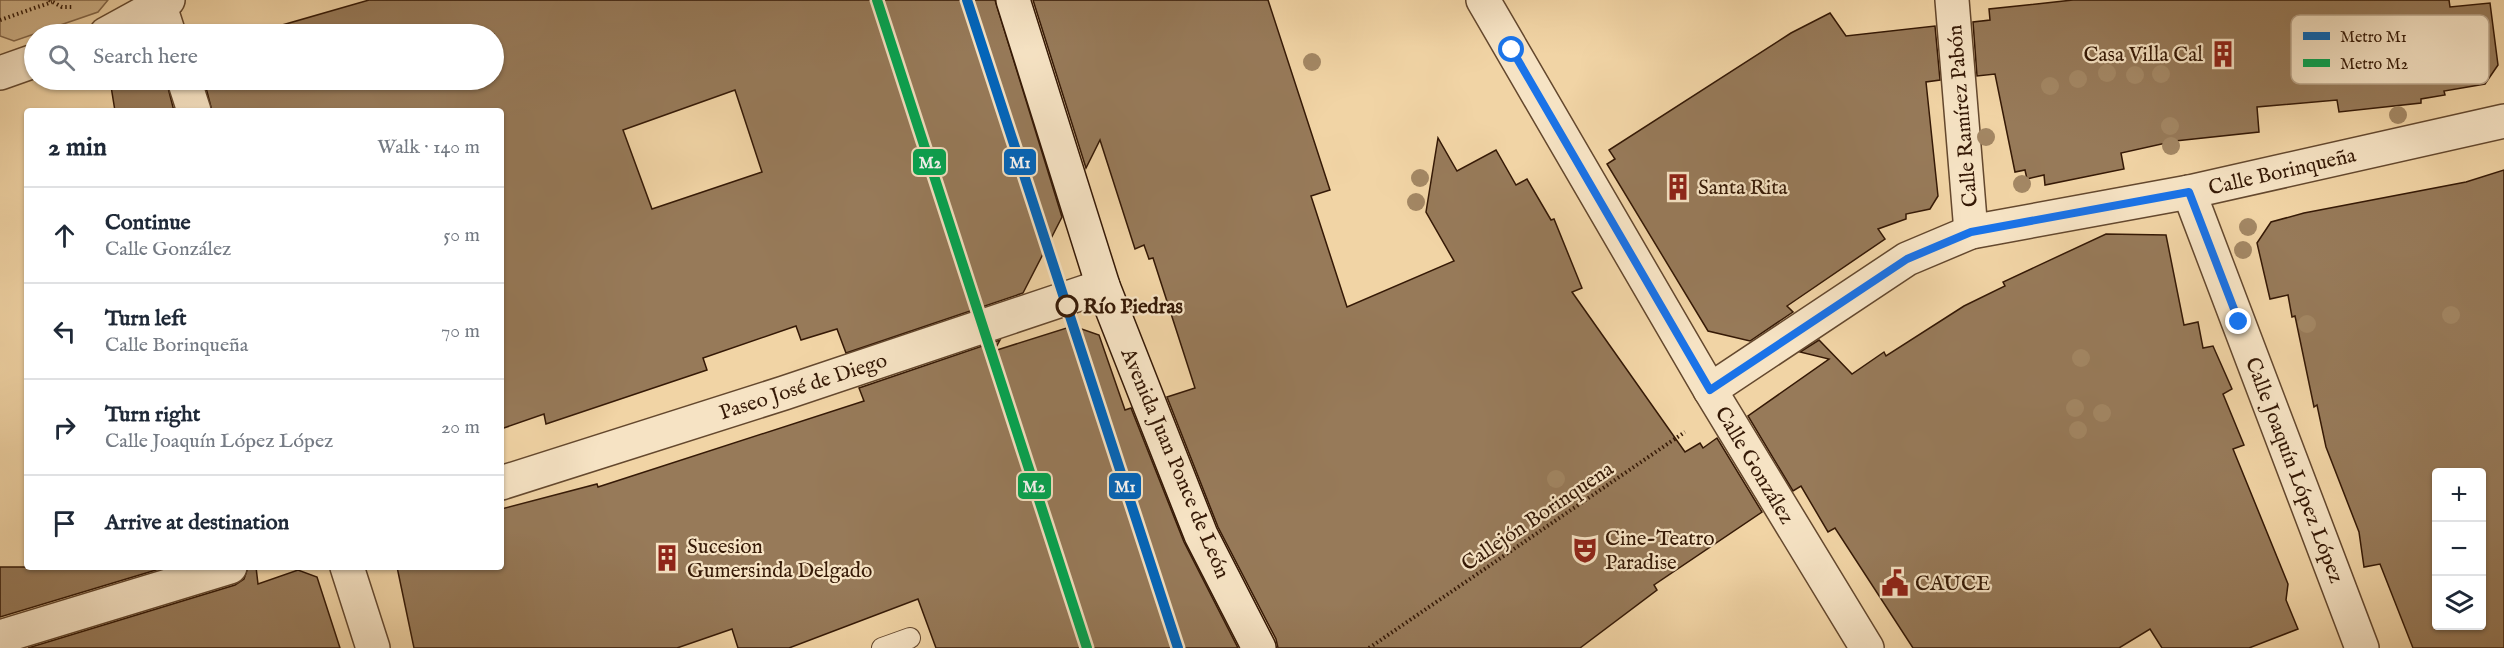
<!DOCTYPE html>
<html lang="en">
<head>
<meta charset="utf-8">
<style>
	:root { --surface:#fff; --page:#f2f2f3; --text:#1f2937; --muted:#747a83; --line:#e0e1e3 }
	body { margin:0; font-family:"IM FELL English",serif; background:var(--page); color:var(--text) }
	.controls { position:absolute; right:18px; bottom:18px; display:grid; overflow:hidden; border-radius:6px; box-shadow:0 2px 4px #0004 }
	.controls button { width:54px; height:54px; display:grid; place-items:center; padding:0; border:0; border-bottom:2px solid var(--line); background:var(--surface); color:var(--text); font:30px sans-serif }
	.stop { position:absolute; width:18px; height:18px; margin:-14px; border:4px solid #1a73e8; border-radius:50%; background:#fff }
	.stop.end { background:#1a73e8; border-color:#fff; box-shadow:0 2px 6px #0008 }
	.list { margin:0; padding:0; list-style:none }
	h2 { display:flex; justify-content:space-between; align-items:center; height:78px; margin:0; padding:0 24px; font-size:26px }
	h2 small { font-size:20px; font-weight:400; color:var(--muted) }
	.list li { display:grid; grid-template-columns:39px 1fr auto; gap:18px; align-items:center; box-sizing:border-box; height:96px; padding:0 24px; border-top:2px solid var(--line) }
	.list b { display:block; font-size:22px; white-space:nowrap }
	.list p { margin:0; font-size:20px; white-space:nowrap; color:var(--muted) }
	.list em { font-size:20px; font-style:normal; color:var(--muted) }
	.icon { flex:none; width:33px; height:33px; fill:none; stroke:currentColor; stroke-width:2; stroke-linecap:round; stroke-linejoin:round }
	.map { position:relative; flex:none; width:2504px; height:648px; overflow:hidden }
	.search { position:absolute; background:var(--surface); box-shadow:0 2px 4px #0004; left:24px; top:24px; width:480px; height:66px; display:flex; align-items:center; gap:15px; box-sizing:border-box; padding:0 21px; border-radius:33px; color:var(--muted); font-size:22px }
	.panel { position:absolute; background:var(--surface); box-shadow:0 2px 4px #0004; left:24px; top:108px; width:480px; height:462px; border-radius:6px }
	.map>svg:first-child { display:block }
</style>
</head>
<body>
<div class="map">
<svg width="2504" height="648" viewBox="0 0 2504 648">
	<rect width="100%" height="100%" fill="#f1d4a5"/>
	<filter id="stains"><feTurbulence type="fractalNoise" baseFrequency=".00333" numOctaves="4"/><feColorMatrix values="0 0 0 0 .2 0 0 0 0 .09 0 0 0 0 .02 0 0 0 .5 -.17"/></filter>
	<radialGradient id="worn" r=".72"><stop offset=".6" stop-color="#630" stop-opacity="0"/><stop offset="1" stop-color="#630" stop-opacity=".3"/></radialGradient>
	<!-- green -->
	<polygon fill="#d1b48a" stroke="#836648" stroke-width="1.5" points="0,0 108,0 98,12 14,41 0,36"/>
	<!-- building -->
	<g fill="#977a59" stroke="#351906" stroke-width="1.5" fill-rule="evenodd">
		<path d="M369 0H995L1062 217 1023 293 846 353 837 329 801 340 796 326 703 358 707 370 546 424 544 414 501 429V111H212L204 80H494V34H251ZM735 90 762 172 652 209 623 130Z"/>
		<polygon points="1033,0 1268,0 1330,190 1311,196 1347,307 1454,261 1426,212 1438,138 1457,171 1496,150 1516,185 1527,179 1551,220 1554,219 1582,288 1572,292 1685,452 1700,443 1703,448 1717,438 1762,512 1654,585 1657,590 1580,648 1278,648 1276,639 1218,527 1167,397 1195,388 1153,258 1149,259 1144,245 1135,249 1100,140 1086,168"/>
		<polygon points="2073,0 2449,0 2450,7 2490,3 2498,65 2485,84 2444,91 2445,95 2421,99 2421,103 2339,112 2337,100 2257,107 2259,132 2175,141 2121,153 2124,169 2045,185 2044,175 2027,179 2025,170 2015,172 1995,74 1977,76 1973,22 1990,20 1989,9"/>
		<polygon points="1830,13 1846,36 1935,26 1940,80 1926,82 1938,196 1930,209 1906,214 1906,219 1878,229 1885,239 1787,306 1793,312 1750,341 1708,331 1607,164 1615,159 1609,150 1791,33"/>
		<polygon points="110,80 166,80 174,111 115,111"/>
		<path d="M2504 170V648H2413L2380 564 2364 567 2359 532 2326 447 2317 405 2314 407 2295 316 2292 317 2288 295 2270 299 2257 243 2271 222 2304 213 2466 182ZM2436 472H2481V626H2436Z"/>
		<polygon points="2106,234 2166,235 2184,325 2198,322 2203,348 2213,346 2232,389 2223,394 2244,445 2233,449 2288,584 2286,600 2298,629 2249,648 2162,648 2150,629 2119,648 1913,648 1835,528 1828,532 1801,486 1793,491 1748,416 1829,359 1800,352 1819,340 1852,374 1884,352 1886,356 1964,306 2005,286 2003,282"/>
		<polygon points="1073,326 1099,335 1125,410 1131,408 1184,542 1238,648 936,648 918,599 789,648 738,648 732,629 677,648 414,648 397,567 501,567 501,509 597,484 598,487 864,401 859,388 1000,340 994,351"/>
		<polygon points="0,567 166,567 0,617"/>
		<polygon points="248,567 256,567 258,584 298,570 317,577 340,648 28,648 235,585 244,579"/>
	</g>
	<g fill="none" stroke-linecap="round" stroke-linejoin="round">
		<defs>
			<polyline id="lane" points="882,648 910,638"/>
			<g id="street">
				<polyline points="158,0 169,34"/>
				<polyline points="1483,0 1710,390 1867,648"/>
				<polyline points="1952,0 1971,232"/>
				<polyline points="106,34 168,0"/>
				<polyline points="0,73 34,61"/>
				<polyline points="184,80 194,111"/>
				<polyline points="2189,192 2362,648"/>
				<polyline points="1710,390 1907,259 1971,232 2189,192 2504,121"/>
				<polyline points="501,483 784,393 1103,286"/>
				<polyline points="347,567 373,648"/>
				<polyline points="0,637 230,567"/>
			</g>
			<polyline id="secondary" points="1013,0 1103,286 1201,535 1259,648"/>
		</defs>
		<!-- lane casing -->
		<use href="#lane" stroke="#64482e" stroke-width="22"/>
		<!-- street casing -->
		<use href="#street" stroke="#64482e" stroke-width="36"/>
		<!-- secondary casing -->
		<use href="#secondary" stroke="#351906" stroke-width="36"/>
		<!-- path -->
		<g stroke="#351906" stroke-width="4" stroke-dasharray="1.5 3" stroke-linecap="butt">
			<polyline points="49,0 62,7 74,7"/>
			<polyline points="0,20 52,2"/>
			<polyline points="1369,648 1685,432"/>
		</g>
		<!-- lane -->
		<use href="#lane" stroke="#f6e3c4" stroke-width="20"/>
		<!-- street -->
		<use href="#street" stroke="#f6e3c4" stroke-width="33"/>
		<!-- secondary -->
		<use href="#secondary" stroke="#f6e3c4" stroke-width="33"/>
		<defs>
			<polyline id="metro-1" points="967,0 1178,648"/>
			<polyline id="metro-2" points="877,0 1087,648"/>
		</defs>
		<!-- metro-1 casing -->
		<use href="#metro-1" stroke="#f6e3c4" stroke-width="15"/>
		<!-- metro-2 casing -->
		<use href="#metro-2" stroke="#f6e3c4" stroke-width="15"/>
		<!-- metro-1 -->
		<use href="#metro-1" stroke="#0065bd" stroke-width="10"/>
		<!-- metro-2 -->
		<use href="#metro-2" stroke="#00a651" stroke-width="10"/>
	</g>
	<!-- trees -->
	<g fill="#a38764">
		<circle cx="1312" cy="62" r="9"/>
		<circle cx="2107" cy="73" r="9"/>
		<circle cx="2161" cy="74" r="9"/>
		<circle cx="2135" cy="75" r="9"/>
		<circle cx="2078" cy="79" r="9"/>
		<circle cx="2050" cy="86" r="9"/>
		<circle cx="2398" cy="115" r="9"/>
		<circle cx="2170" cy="126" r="9"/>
		<circle cx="1986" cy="137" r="9"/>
		<circle cx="2171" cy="146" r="9"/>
		<circle cx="1420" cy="178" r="9"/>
		<circle cx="2022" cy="184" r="9"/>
		<circle cx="1416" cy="202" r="9"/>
		<circle cx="2248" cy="227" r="9"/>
		<circle cx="2243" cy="250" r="9"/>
		<circle cx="2451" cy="315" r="9"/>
		<circle cx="2307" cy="324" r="9"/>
		<circle cx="2081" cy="358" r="9"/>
		<circle cx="2075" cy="408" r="9"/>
		<circle cx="2102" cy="413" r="9"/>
		<circle cx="2078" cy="430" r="9"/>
		<circle cx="1556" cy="479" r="9"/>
	</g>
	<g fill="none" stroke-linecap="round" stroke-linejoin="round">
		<!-- route -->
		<polyline stroke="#1a73e8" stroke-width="8" points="1512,50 1710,390 1907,259 1971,232 2189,192 2239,322"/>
	</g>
	<!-- icons -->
	<defs>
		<symbol id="building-bare" viewBox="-9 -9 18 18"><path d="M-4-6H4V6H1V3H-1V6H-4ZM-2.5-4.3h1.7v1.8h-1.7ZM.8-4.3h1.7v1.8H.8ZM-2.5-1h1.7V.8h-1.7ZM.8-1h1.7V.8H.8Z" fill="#8f2418" stroke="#f6e3c4" stroke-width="2.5" paint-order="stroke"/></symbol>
		<symbol id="theatre-bare" viewBox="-9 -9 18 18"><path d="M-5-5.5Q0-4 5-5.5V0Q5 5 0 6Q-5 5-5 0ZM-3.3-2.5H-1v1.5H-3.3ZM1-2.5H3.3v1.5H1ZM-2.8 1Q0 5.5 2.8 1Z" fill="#8f2418" stroke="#f6e3c4" stroke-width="2.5" paint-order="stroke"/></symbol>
		<symbol id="civic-bare" viewBox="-9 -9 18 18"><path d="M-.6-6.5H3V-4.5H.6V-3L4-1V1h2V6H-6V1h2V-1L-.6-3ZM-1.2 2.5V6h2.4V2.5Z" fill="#8f2418" stroke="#f6e3c4" stroke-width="2.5" paint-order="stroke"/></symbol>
	</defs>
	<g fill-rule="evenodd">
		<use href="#building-bare" x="2204" y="35" width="38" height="38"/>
		<use href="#building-bare" x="1659" y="168" width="38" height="38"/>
		<use href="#theatre-bare" x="1566" y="531" width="38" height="38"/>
		<use href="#building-bare" x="648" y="539" width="38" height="38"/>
		<use href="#civic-bare" x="1876" y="564" width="38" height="38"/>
	</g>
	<!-- markers -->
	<circle fill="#f6e3c4" stroke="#351906" stroke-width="3" cx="1067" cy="306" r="10"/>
	<g text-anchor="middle" stroke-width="4.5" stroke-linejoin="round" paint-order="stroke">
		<!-- poi labels -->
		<g font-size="21" fill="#351906" stroke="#f6e3c4" text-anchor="start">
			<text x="2203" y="61" text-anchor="end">Casa Villa Cal</text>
			<text x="1698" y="194">Santa Rita</text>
			<text x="1605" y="545">Cine-Teatro<tspan x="1605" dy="24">Paradise</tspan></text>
			<text x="687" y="553">Sucesion<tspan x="687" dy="24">Gumersinda Delgado</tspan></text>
			<text x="1915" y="590">CAUCE</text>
		</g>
		<!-- street labels -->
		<g font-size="21" fill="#351906" stroke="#f6e3c4">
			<text transform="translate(1962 116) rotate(-95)" y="7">Calle Ramírez Pabón</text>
			<text transform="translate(2282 171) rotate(-13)" y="7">Calle Borinqueña</text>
			<text transform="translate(803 386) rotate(-18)" y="7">Paseo José de Diego</text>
			<text transform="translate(1176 463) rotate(67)" y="7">Avenida Juan Ponce de León</text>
			<text transform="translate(1755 465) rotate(59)" y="7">Calle González</text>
			<text transform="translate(2295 470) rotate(69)" y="7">Calle Joaquín López López</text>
			<text transform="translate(1537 516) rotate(-34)" y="7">Callejón Borinquena</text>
		</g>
		<!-- stop labels -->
		<g font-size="21" font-weight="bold" fill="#351906" stroke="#f6e3c4" text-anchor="start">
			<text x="1083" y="313">Río Piedras</text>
		</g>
	</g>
	<!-- legend -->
	<rect x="2291" y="15" width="198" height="69" rx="9" fill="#f6e3c4" stroke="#bca68b" stroke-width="1.5"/>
	<rect x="2303" y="32" width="27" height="8" fill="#0065bd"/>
	<rect x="2303" y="59" width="27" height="8" fill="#00a651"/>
	<g font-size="16" fill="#351906">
		<text x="2340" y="42">Metro M1</text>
		<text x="2340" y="69">Metro M2</text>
	</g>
	<g stroke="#f6e3c4" stroke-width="2">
		<rect x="912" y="148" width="35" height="28" rx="6" fill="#00a651"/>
		<rect x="1003" y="148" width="34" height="28" rx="6" fill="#0065bd"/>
		<rect x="1017" y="472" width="35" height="28" rx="6" fill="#00a651"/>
		<rect x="1108" y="472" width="34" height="28" rx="6" fill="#0065bd"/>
	</g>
	<g font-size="16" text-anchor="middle" font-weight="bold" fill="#fff">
		<text x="930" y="168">M2</text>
		<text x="1020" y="168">M1</text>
		<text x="1034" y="492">M2</text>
		<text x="1125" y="492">M1</text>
	</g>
	<rect width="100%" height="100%" filter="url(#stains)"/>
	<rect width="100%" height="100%" fill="url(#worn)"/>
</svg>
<div class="controls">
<button>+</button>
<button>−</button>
<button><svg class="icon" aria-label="layers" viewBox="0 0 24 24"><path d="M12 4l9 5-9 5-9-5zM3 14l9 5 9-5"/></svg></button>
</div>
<div class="stop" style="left:1512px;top:50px"></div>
<div class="stop end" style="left:2239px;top:322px"></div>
<div class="search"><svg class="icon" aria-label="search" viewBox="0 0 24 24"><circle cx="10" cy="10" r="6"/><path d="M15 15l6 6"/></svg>Search here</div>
<section class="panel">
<h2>2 min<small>Walk · 140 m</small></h2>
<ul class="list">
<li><svg class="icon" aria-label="ahead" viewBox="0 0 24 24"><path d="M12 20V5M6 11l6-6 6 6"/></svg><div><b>Continue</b><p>Calle González</p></div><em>50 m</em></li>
<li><svg class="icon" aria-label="left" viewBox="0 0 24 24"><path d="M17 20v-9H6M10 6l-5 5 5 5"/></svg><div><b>Turn left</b><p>Calle Borinqueña</p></div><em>70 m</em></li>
<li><svg class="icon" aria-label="right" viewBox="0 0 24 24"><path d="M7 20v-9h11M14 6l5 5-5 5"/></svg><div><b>Turn right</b><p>Calle Joaquín López López</p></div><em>20 m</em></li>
<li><svg class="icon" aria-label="arrive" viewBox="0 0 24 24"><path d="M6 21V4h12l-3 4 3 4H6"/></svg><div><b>Arrive at destination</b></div></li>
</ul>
</section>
</div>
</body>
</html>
